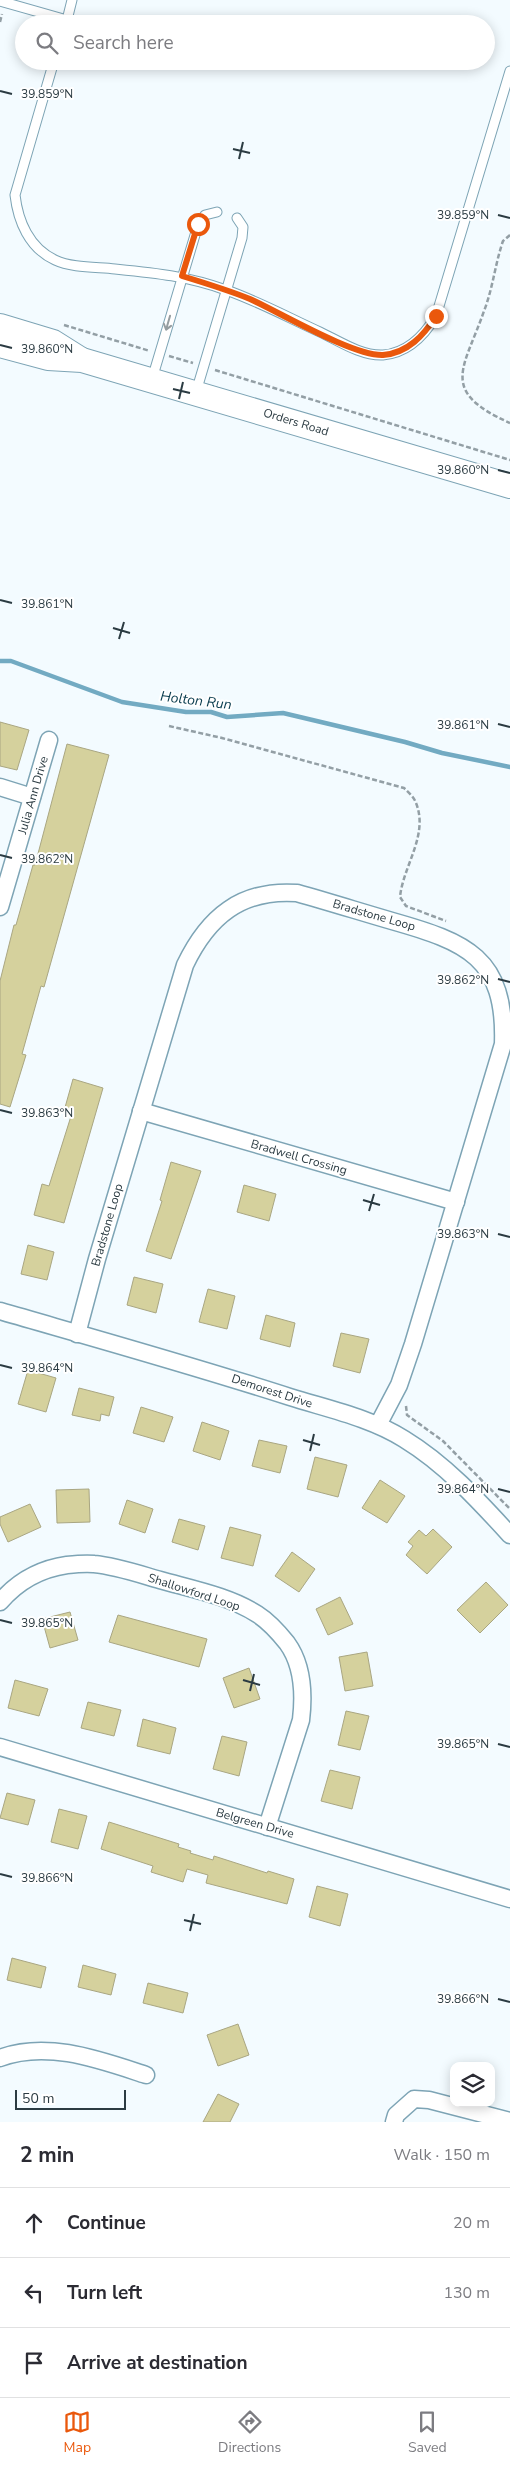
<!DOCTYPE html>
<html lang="en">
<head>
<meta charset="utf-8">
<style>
	:root { --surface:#fff; --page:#f7f7f7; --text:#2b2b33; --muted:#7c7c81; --line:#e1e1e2; --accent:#ea580c }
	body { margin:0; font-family:"Nunito Sans",sans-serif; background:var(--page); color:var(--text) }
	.controls { position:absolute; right:15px; bottom:15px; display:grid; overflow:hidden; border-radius:10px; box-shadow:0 2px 12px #0003 }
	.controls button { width:45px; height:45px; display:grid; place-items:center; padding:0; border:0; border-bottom:1px solid var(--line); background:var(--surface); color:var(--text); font:25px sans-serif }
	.scale { position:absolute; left:15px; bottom:12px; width:111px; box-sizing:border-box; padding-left:5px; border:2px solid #2b3b42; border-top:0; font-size:14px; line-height:18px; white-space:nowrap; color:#2b3b42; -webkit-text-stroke:4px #fff; paint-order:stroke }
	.stop { position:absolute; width:15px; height:15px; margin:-11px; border:4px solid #ea580c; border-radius:50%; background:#fff }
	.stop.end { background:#ea580c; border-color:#fff; box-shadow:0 1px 5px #0008 }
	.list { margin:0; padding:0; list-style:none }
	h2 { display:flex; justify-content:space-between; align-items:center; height:65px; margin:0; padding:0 20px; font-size:21px }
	h2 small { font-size:16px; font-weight:400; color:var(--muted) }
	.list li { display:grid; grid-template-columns:32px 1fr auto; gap:15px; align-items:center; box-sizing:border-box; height:70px; padding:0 20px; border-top:1px solid var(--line) }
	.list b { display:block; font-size:19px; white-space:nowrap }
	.list em { font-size:16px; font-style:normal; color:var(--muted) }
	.icon { flex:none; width:28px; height:28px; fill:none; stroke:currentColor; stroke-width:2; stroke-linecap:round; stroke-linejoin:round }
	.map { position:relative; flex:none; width:510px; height:2122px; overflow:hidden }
	.search { position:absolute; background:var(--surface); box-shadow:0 2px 12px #0003; left:15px; right:15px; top:15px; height:55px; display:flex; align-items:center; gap:12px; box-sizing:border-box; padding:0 18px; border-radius:28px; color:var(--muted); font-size:19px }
	.sheet { height:275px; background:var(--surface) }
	nav { display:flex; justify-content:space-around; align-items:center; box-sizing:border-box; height:70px; border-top:1px solid var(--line); background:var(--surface); font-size:14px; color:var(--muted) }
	nav a { display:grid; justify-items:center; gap:2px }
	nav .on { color:var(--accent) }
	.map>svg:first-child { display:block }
</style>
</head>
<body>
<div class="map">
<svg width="510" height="2122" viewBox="0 0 510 2122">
	<rect width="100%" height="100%" fill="#f3fbff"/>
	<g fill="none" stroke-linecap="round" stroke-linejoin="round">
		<!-- stream -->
		<polyline stroke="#72aac2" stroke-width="4.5" points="0,661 11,661 122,702 186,712 211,712 227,717 283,713 405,742 442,753 510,767"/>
	</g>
	<!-- building -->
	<g fill="#d5d19d" stroke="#a9a682">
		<polygon points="0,722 29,730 17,770 0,766"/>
		<polygon points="67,744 109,755 44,987 41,986 22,1054 26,1055 10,1107 0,1104 0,981 14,925 16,925 33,865 35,865"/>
		<polygon points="73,1079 103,1088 64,1223 34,1215 42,1184 49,1186 72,1113 64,1111"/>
		<polygon points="171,1162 201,1171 171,1259 146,1251 162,1201 160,1200"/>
		<polygon points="244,1185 276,1194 269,1221 237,1212"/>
		<polygon points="28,1245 54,1252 47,1280 21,1274"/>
		<polygon points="134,1277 163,1284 156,1313 127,1305"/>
		<polygon points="208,1289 235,1296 227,1329 199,1322"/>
		<polygon points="266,1315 295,1323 290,1347 260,1339"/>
		<polygon points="341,1333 369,1339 360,1373 333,1366"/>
		<polygon points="28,1370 56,1378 46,1412 18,1404"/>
		<polygon points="79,1388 114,1397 109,1416 101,1414 100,1421 72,1415"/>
		<polygon points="141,1407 173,1417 164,1442 133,1433"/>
		<polygon points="202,1422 229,1431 220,1460 193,1451"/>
		<polygon points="259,1440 287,1446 280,1473 252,1466"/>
		<polygon points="315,1457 347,1465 338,1497 307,1489"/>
		<polygon points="380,1480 405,1496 387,1523 362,1508"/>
		<polygon points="89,1489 90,1522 57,1523 56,1490"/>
		<polygon points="127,1500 153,1509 145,1533 119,1524"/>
		<polygon points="30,1504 41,1527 8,1542 0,1524 0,1517"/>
		<polygon points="179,1519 205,1526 198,1550 172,1542"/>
		<polygon points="230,1527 261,1535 253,1566 221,1558"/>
		<polygon points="433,1529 452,1547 427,1574 406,1555 413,1546 408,1542 419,1530 426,1536"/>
		<polygon points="292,1552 315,1569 299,1592 275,1576"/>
		<polygon points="486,1582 508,1605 480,1633 457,1610"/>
		<polygon points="340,1597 353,1624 328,1635 316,1609"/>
		<polygon points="70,1612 78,1640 50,1648 42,1619"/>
		<polygon points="118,1615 207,1639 199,1667 109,1642"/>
		<polygon points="367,1652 373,1686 345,1691 339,1657"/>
		<polygon points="249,1668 260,1699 234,1708 223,1678"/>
		<polygon points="15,1680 48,1689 39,1716 8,1708"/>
		<polygon points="88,1702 121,1710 114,1736 81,1728"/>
		<polygon points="346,1711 369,1716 360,1750 338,1745"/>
		<polygon points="143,1719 176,1728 170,1754 137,1746"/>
		<polygon points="222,1736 247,1742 239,1776 213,1769"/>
		<polygon points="330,1770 360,1777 352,1809 321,1801"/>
		<polygon points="7,1793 35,1800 28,1825 0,1818"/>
		<polygon points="59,1809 87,1816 78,1849 51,1842"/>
		<polygon points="109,1822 179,1844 178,1847 191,1851 190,1853 213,1860 214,1856 267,1873 268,1871 294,1879 287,1904 206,1883 208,1875 187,1869 183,1882 151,1872 153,1866 101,1849"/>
		<polygon points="317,1886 348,1894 340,1926 309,1917"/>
		<polygon points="12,1958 46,1967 41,1988 7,1980"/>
		<polygon points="83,1965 116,1974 111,1995 78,1987"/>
		<polygon points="148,1983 188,1993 183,2013 143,2003"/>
		<polygon points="238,2024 249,2055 218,2066 207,2035"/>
		<polygon points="218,2094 239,2104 230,2122 203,2122"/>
	</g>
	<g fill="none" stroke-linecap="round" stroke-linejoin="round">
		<defs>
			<g id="lane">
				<polyline points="0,1 81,24"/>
				<polyline points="66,24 72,0"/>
				<path d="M54 61 15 195C18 221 29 248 55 260 72 268 96 267 115 269 155 273 187 276 226 290 258 301 289 318 320 332 339 341 361 356 383 355 408 353 424 336 436 316L510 71"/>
				<polyline points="152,379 198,225 205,215 217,212"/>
				<polyline points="196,392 242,238 243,227 237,218"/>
			</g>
			<g id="street">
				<polyline points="0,787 32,797"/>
				<polyline points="0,907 49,740"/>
				<polyline points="141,1111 456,1202"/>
				<path d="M0 1311C97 1339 194 1366 290 1397 328 1409 371 1418 404 1439 445 1464 478 1500 510 1535"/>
				<path d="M77 1334 97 1259 185 965C208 917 241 889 297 893 329 902 361 912 392 921 466 942 506 957 503 1044L413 1344 399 1385 378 1425"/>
				<path d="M0 1602C18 1581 39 1569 67 1565 76 1564 86 1563 94 1564 116 1566 139 1574 160 1580 192 1589 229 1596 257 1614 268 1621 279 1633 287 1643 303 1665 304 1695 301 1720L267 1827"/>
				<polyline points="0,1747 510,1899"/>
				<path d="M0 2058C47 2040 100 2060 146 2075"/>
				<polyline points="394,2122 396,2115 414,2099 429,2100 510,2121"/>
			</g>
			<g id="secondary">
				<polyline points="0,326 53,342 80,359"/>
				<polyline points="0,345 48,358 82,360 510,486"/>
			</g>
		</defs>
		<!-- lane casing -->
		<use href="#lane" stroke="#7da4b5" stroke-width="11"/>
		<!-- street casing -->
		<use href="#street" stroke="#7da4b5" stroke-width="19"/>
		<!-- secondary casing -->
		<use href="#secondary" stroke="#7da4b5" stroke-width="26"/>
		<!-- path -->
		<g stroke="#939fa5" stroke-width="2.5" stroke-dasharray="5 2.5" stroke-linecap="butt">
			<polyline points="0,22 2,14"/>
			<path d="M510 235 503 241C495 264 493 288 484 311 464 369 438 391 510 423"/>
			<polyline points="64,325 150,351"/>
			<polyline points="169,356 193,363"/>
			<polyline points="215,370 510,460"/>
			<path d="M169 726 222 738 404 788C408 792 414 797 416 803 429 835 403 866 400 897L406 906 446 921"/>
			<polyline points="406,1406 407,1415 443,1441 510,1509"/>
		</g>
		<!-- lane -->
		<use href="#lane" stroke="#fff" stroke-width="9"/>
		<!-- street -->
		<use href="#street" stroke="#fff" stroke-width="16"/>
		<!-- secondary -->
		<use href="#secondary" stroke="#fff" stroke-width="24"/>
	</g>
	<!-- one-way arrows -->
	<defs><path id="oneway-shaft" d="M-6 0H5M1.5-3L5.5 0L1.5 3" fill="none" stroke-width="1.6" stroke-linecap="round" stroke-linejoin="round" transform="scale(1.25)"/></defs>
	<use stroke="#959da0" href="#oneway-shaft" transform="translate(168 323) rotate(106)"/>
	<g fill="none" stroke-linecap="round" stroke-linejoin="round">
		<!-- route -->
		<path stroke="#ea580c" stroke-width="6" d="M198 224 182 276C205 283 228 290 250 299 281 313 353 356 383 355 408 353 424 335 436 316"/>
	</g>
	<!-- ticks -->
	<path fill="none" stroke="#2b3b42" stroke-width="2" d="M0 91 12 94M233 149 250 153M239 159 243 142M498 215 510 218M0 345 12 348M173 389 190 393M179 399 183 382M498 470 510 473M0 600 12 603M113 628 130 633M119 639 124 622M498 724 510 727M0 855 12 858M498 979 510 982M0 1110 12 1113M363 1200 380 1205M369 1211 374 1194M498 1234 510 1237M0 1365 12 1368M303 1440 320 1445M310 1451 314 1434M498 1489 510 1492M0 1620 12 1623M243 1680 260 1685M250 1691 254 1674M498 1744 510 1747M0 1874 12 1877M184 1920 201 1924M190 1931 194 1914M498 1999 510 2002"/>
	<g text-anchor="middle" stroke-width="4" stroke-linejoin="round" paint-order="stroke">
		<!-- street labels -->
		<g font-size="12" fill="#2b3b42" stroke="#fff">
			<text transform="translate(296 422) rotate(17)" y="4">Orders Road</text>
			<text transform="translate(33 795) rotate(-74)" y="4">Julia Ann Drive</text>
			<text transform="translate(374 915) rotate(16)" y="4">Bradstone Loop</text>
			<text transform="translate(299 1157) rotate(16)" y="4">Bradwell Crossing</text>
			<text transform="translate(107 1225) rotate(-74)" y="4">Bradstone Loop</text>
			<text transform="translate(272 1391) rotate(18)" y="4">Demorest Drive</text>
			<text transform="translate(194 1592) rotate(18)" y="4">Shallowford Loop</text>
			<text transform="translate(255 1823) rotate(16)" y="4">Belgreen Drive</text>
		</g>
		<!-- water labels -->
		<g font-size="14" font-style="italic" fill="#083b4d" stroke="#fff">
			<text transform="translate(196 700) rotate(7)" y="5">Holton Run</text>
		</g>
	</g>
	<g font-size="12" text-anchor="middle" fill="#2b3b42" stroke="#fff" stroke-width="4" stroke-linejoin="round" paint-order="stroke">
		<text x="47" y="98">39.859°N</text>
		<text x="463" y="219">39.859°N</text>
		<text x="47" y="353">39.860°N</text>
		<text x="463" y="474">39.860°N</text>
		<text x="47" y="608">39.861°N</text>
		<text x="463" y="729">39.861°N</text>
		<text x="47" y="863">39.862°N</text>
		<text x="463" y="984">39.862°N</text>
		<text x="47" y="1117">39.863°N</text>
		<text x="463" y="1238">39.863°N</text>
		<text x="47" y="1372">39.864°N</text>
		<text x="463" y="1493">39.864°N</text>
		<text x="47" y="1627">39.865°N</text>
		<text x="463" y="1748">39.865°N</text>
		<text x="47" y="1882">39.866°N</text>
		<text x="463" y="2003">39.866°N</text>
	</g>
</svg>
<div class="controls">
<button><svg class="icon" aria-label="layers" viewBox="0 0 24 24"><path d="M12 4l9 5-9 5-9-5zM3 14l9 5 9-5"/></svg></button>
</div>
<div class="scale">50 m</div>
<div class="stop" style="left:198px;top:224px"></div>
<div class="stop end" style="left:436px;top:316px"></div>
<div class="search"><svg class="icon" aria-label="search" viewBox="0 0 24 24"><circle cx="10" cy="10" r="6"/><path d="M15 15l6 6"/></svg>Search here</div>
</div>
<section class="sheet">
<h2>2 min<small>Walk · 150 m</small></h2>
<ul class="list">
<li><svg class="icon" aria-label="ahead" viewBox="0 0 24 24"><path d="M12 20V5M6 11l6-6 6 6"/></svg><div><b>Continue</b></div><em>20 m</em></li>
<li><svg class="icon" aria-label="left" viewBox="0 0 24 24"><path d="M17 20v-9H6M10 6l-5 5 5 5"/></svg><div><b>Turn left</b></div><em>130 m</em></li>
<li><svg class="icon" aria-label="arrive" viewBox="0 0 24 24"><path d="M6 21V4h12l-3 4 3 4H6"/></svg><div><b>Arrive at destination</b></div></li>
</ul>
</section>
<nav>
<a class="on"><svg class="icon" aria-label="map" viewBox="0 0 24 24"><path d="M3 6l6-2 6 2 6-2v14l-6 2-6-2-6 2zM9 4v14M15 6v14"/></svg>Map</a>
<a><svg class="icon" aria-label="directions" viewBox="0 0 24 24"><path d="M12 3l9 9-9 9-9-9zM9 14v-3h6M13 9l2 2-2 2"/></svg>Directions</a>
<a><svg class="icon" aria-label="saved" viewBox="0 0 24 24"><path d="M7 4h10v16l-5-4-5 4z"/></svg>Saved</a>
</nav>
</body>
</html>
